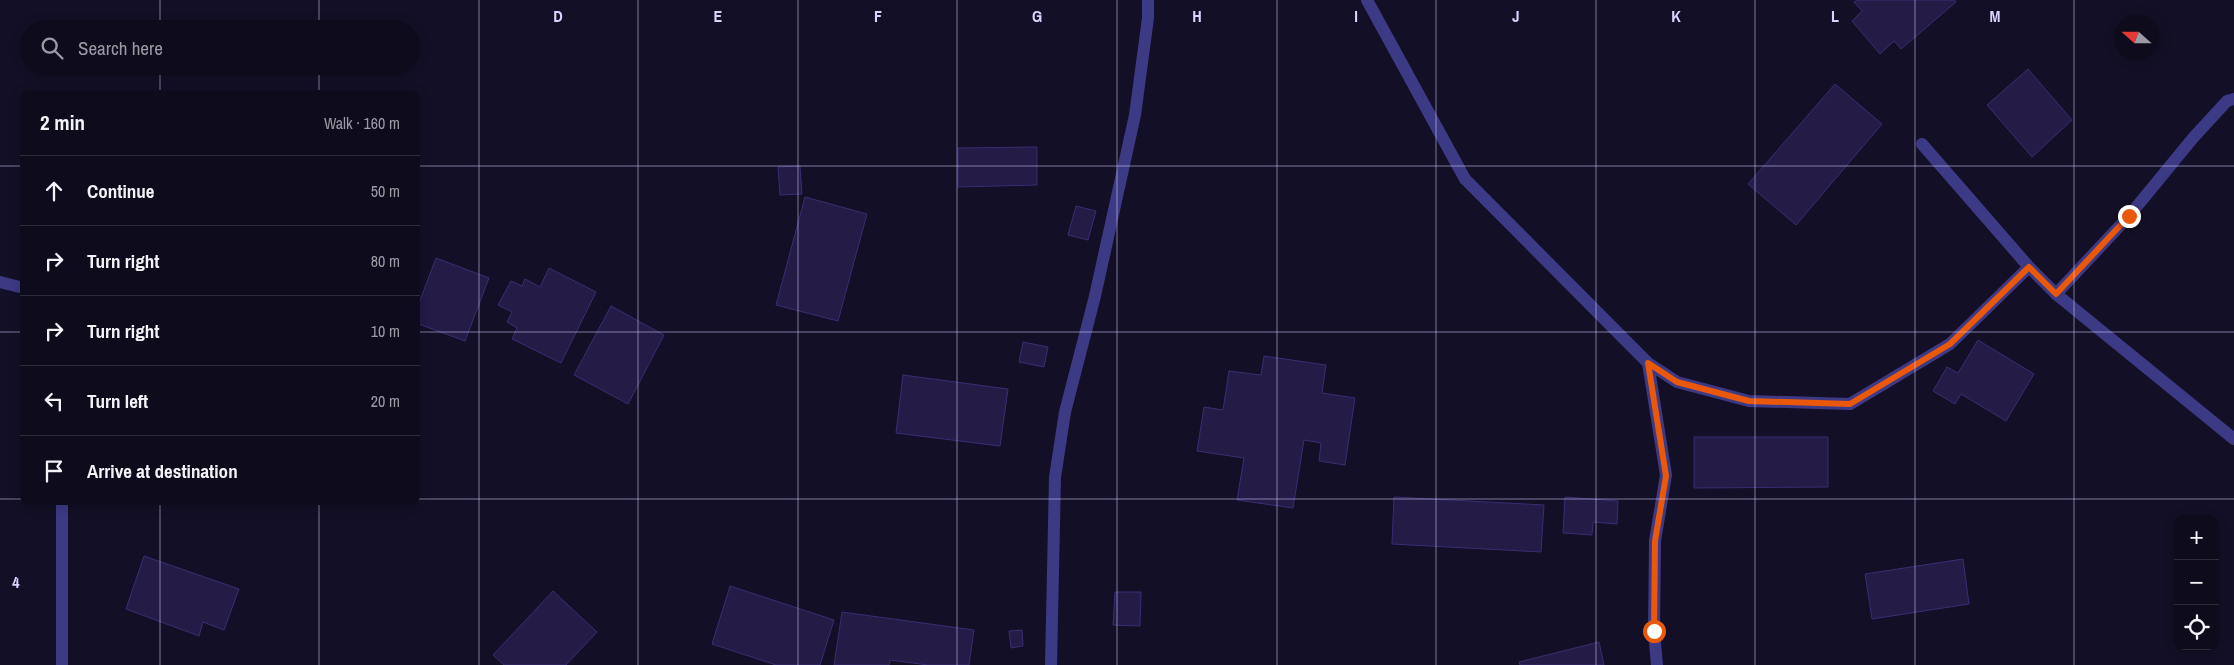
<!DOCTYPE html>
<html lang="en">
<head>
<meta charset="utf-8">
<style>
	:root { --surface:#0e0b1c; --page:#171425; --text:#f1f3f6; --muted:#9b9ba3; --line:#2e2b3b }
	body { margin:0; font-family:"Archivo Narrow",sans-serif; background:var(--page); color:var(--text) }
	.controls { position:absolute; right:15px; bottom:15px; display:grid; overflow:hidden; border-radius:10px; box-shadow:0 2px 12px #0003 }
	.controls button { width:45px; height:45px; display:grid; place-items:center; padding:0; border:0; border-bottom:1px solid var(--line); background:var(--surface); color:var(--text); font:25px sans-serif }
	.compass { position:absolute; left:2114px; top:15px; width:45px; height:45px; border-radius:50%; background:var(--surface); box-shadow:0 2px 12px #0003; rotate:291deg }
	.stop { position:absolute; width:15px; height:15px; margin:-11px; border:4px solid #ea580c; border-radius:50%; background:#fff }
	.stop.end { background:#ea580c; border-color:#fff; box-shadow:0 1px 5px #0008 }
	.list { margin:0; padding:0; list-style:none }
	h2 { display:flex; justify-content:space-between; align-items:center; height:65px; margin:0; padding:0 20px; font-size:21px }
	h2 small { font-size:16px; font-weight:400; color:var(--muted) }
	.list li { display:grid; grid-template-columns:32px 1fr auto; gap:15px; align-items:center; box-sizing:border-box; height:70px; padding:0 20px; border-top:1px solid var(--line) }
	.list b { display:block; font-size:19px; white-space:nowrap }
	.list em { font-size:16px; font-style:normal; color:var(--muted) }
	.icon { flex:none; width:28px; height:28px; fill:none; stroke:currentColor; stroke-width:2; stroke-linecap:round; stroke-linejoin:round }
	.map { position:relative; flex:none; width:2234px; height:665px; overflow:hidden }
	.search { position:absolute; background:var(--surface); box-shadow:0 2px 12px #0003; left:20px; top:20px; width:400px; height:55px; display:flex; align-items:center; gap:12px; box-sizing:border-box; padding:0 18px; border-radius:28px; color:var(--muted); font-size:19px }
	.panel { position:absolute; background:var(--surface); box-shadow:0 2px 12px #0003; left:20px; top:90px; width:400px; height:415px; border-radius:10px }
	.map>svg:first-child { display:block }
</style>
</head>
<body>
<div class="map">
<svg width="2234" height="665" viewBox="0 0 2234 665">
	<rect width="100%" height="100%" fill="#130f26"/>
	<!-- building -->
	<g fill="#241b47" stroke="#3b2d73">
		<polygon points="1857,0 1955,0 1956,2 1901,49 1894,41 1880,54 1852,21 1862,11 1854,2"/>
		<polygon points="2028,69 2072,120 2032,157 1987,105"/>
		<polygon points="1835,84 1882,124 1796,225 1748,184"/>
		<polygon points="1037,147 1037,185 958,187 958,148"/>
		<polygon points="800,166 802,194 780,195 778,167"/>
		<polygon points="805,197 867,214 838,321 776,305"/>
		<polygon points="1076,206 1096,211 1088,240 1068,235"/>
		<polygon points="436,258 489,278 465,341 416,323 416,311"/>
		<polygon points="549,268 596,292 561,363 512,339 517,328 507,322 512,312 498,305 511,281 522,286 525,279 540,287"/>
		<polygon points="611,306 664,335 628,404 574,375"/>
		<polygon points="1978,340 2034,374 2006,421 1961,394 1955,404 1933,391 1947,367 1958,373"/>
		<polygon points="1023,342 1048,347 1044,367 1019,362"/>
		<polygon points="1264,356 1326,365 1322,393 1355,398 1345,465 1319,461 1321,443 1304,440 1293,508 1237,500 1244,458 1197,451 1204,407 1223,410 1229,371 1261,375"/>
		<polygon points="903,375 1008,389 1000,446 896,433"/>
		<polygon points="1694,437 1828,437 1828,487 1694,488"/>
		<polygon points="1394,497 1544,505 1541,552 1392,544"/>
		<polygon points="1565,497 1618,501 1617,524 1593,522 1592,535 1563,533"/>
		<polygon points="144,556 239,589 224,630 203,622 199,636 126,609"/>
		<polygon points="1963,559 1969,604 1872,619 1865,574"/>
		<polygon points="730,586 834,620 820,665 776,665 712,644"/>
		<polygon points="553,591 597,632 566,665 504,665 493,655"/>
		<polygon points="1115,592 1141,592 1140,626 1113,625"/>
		<polygon points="842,612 974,630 969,665 928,665 890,660 889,665 834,665"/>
		<polygon points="1022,630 1023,646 1011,648 1009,631"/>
		<polygon points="1599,642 1604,665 1520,665 1519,662"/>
	</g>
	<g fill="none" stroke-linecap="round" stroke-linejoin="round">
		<!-- minor -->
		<g stroke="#3d3a85" stroke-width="12">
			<polyline points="1367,0 1465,179 1648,363 1677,382 1749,401 1850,404 1950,344 2029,267"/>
			<polyline points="1922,144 2029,267 2056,294 2234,439"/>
			<polyline points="0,282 24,288"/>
			<polyline points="2056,294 2129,216 2193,138 2227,101 2234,99"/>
			<polyline points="1648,363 1666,475 1655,541 1654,631 1657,665"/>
			<polyline points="62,501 62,665"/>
			<polyline points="1051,665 1055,477 1065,412 1095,296 1135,115 1148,18 1148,0"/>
		</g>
	</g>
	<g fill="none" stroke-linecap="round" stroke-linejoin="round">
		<!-- route -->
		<polyline stroke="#ea580c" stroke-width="6" points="1654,631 1655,541 1666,476 1648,363 1677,382 1749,401 1850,404 1950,344 2029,267 2056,294 2129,216"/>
	</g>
	<!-- grid -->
	<path fill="none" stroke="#d9d4ff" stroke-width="1" stroke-opacity="0.55" d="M160 0V29M319 0V29M479 0V665M638 0V665M798 0V665M957 0V665M1117 0V665M1277 0V665M1436 0V665M1596 0V665M1755 0V665M1915 0V665M2074 0V665M160 66V94M319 66V94M0 166H24M416 166H2234M0 332H24M416 332H2234M0 499H24M416 499H2234M160 501V665M319 501V665"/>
	<g font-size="16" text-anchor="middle" font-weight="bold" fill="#d9d4ff" stroke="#130f26" stroke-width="5" stroke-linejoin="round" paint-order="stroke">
		<text x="558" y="22">D</text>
		<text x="718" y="22">E</text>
		<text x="878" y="22">F</text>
		<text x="1037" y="22">G</text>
		<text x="1197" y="22">H</text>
		<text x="1356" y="22">I</text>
		<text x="1516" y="22">J</text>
		<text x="1676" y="22">K</text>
		<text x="1835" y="22">L</text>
		<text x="1995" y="22">M</text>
		<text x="16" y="588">4</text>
	</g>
</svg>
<div class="controls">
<button>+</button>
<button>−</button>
<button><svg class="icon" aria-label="locate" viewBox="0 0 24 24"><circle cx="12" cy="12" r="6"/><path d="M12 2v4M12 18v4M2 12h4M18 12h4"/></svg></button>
</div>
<svg class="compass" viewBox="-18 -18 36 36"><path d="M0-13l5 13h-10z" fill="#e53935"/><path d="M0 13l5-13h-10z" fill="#9b9ba3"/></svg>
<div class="stop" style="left:1654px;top:631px"></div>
<div class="stop end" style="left:2129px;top:216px"></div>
<div class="search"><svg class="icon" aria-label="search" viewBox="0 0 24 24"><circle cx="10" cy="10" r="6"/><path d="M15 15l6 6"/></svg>Search here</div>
<section class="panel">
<h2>2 min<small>Walk · 160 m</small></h2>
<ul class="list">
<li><svg class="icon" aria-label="ahead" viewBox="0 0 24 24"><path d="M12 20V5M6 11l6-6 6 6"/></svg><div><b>Continue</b></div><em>50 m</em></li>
<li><svg class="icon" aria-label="right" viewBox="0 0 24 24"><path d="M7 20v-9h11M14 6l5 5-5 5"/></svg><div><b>Turn right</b></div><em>80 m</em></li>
<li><svg class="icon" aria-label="right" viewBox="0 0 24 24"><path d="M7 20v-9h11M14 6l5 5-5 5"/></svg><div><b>Turn right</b></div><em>10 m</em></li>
<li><svg class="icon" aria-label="left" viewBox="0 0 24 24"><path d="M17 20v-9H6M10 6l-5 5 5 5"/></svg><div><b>Turn left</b></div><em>20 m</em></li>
<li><svg class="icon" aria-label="arrive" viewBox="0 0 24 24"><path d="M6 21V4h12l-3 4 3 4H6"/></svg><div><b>Arrive at destination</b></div></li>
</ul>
</section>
</div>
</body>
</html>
